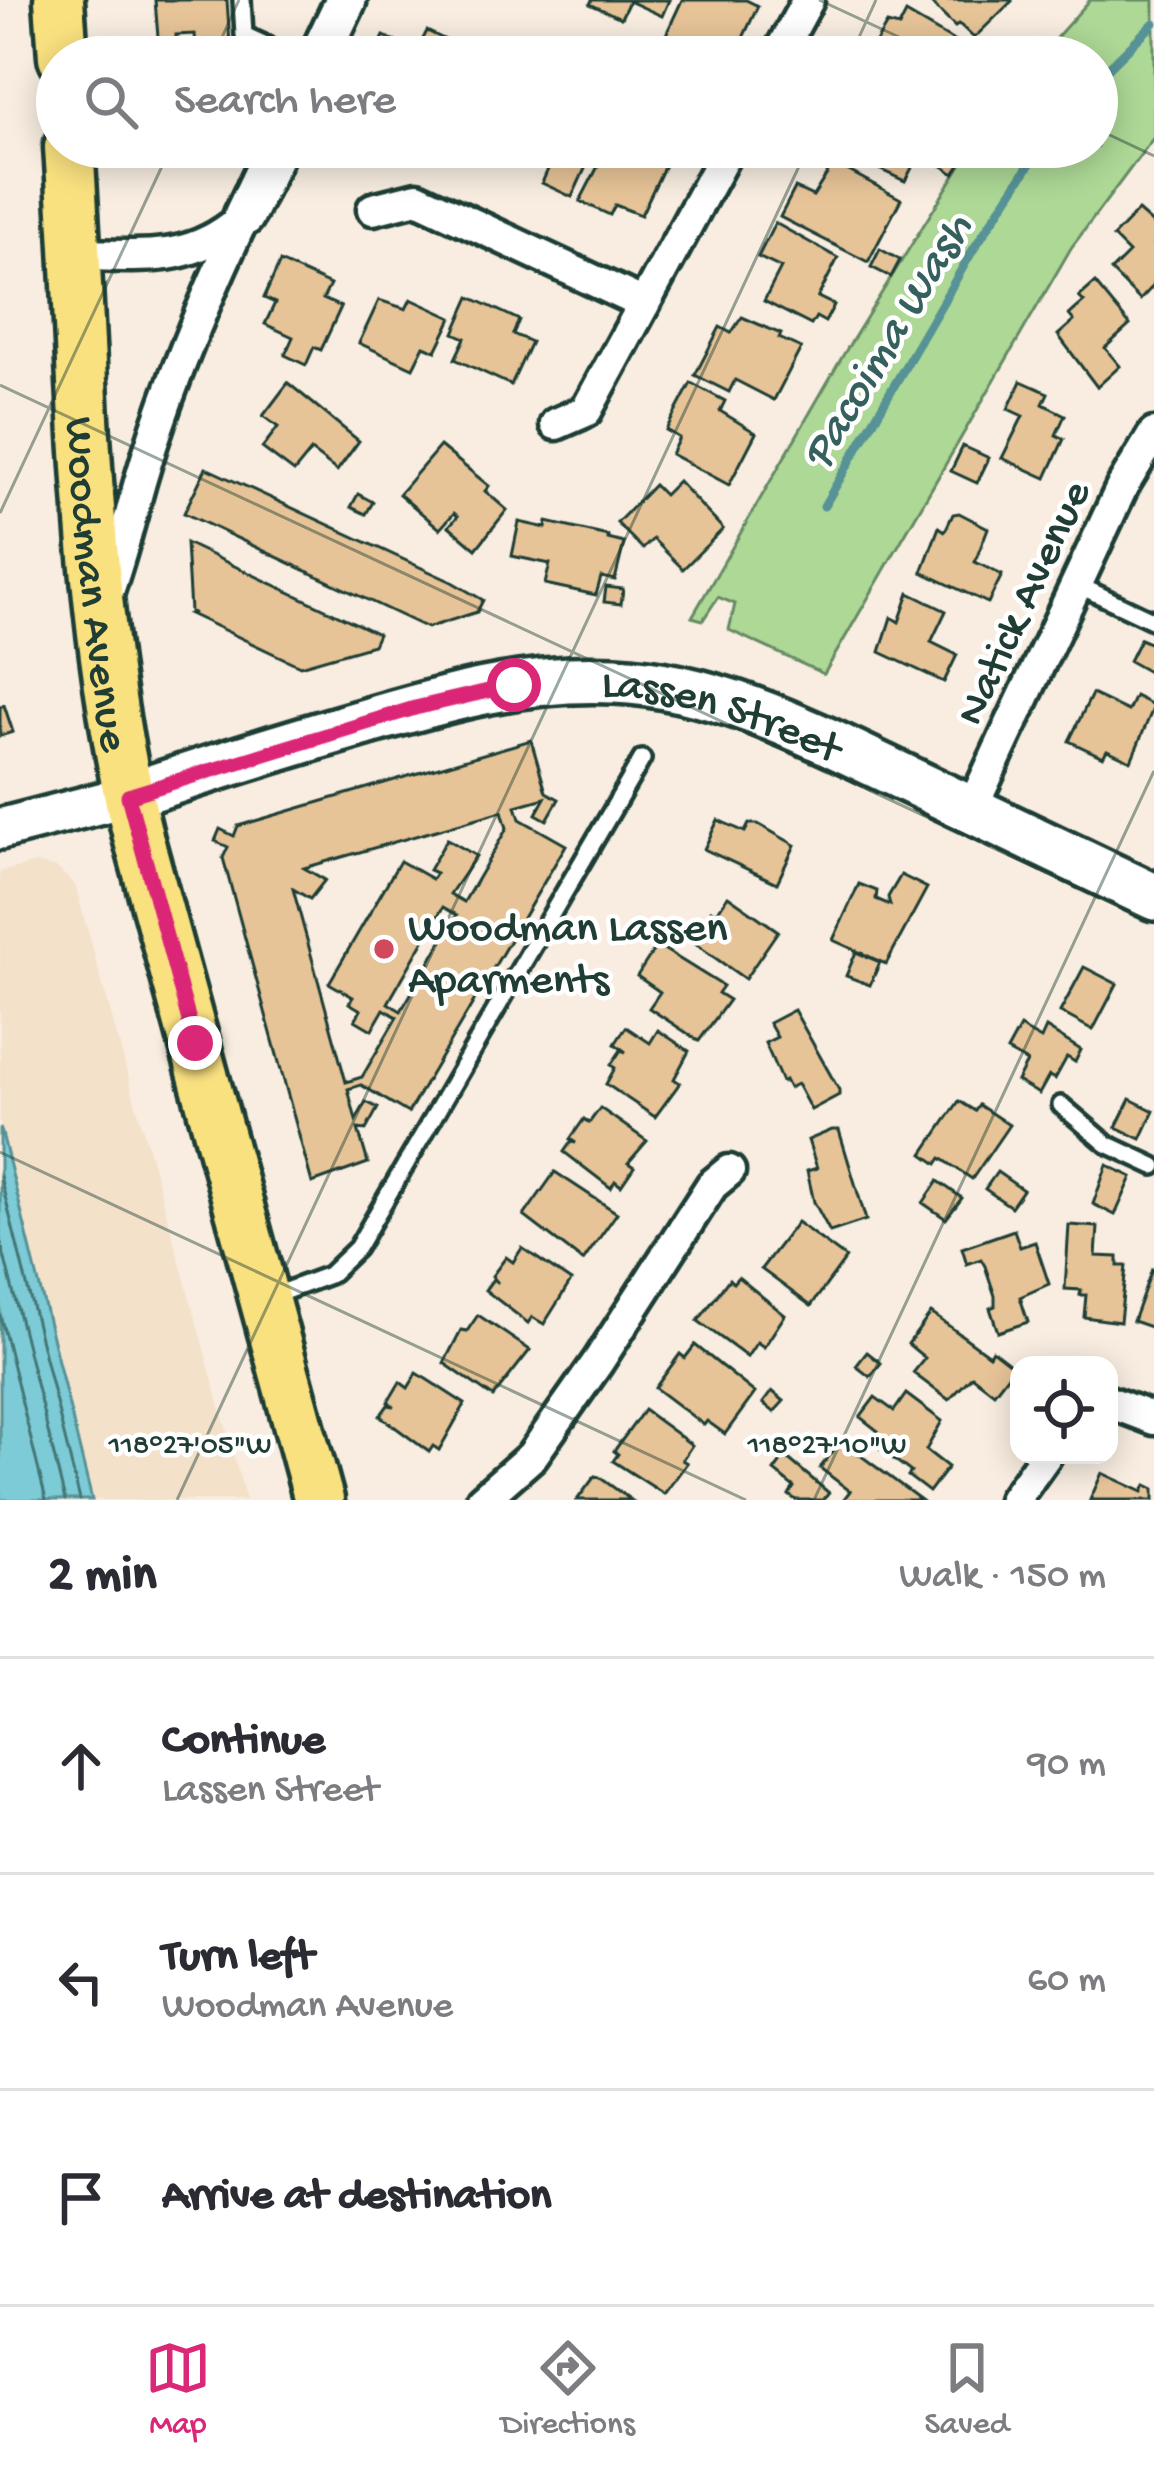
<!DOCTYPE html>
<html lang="en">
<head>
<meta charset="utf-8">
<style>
	:root { --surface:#fff; --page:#f2f2f3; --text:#2b2b33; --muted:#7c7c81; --line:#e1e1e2; --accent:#db2777 }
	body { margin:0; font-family:"Gochi Hand",sans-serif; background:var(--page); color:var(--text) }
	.controls { position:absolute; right:36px; bottom:36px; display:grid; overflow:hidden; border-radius:24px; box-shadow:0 6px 30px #0003 }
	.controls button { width:108px; height:108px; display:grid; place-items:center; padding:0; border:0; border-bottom:3px solid var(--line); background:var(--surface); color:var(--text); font:60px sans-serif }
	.stop { position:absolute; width:36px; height:36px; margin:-27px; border:9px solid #db2777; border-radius:50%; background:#fff }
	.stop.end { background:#db2777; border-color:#fff; box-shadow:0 3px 12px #0008 }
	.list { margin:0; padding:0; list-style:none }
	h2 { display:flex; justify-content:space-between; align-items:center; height:156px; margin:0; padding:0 48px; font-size:51px }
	h2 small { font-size:39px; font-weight:400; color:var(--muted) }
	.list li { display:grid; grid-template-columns:78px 1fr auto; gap:36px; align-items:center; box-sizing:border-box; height:216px; padding:0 48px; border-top:3px solid var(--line) }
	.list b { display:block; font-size:45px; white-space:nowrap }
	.list p { margin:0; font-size:39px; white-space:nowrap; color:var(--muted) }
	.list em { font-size:39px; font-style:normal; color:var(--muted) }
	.icon { flex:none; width:66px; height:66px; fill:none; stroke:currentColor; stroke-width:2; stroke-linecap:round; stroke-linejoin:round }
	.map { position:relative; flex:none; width:1154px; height:1500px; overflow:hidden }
	.search { position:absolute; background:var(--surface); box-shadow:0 6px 30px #0003; left:36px; right:36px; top:36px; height:132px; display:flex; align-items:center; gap:30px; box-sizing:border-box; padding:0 42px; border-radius:66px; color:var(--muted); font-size:45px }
	.sheet { height:804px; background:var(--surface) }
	nav { display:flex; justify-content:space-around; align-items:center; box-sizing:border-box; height:168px; border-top:3px solid var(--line); background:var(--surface); font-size:33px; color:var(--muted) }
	nav a { display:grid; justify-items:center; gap:6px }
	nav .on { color:var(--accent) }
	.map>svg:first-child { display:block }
</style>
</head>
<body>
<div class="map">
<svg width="1154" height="1500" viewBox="0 0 1154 1500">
	<rect width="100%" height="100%" fill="#f8ede0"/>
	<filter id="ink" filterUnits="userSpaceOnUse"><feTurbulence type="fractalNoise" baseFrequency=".00833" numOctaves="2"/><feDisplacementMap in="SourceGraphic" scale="24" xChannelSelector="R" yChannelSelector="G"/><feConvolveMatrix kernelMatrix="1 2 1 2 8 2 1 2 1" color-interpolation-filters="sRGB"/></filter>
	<g filter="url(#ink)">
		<!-- built -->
		<polygon fill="#f3e1ca" points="36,863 57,868 75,885 246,1500 0,1500 0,872"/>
		<!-- green -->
		<polygon fill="#add896" stroke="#668a65" stroke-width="3" points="1090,0 1154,0 1154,137 1071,248 824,674 729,630 735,604 718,597 703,620 692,617 845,352 972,147 1097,147 1097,57 1039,57"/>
		<!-- water -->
		<polygon fill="#7bcbd7" stroke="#569296" stroke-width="3" points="0,1128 2,1133 92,1500 0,1500"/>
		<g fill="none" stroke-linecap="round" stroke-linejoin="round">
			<!-- shore -->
			<g stroke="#447675" stroke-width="3">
				<polyline points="0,1176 80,1500"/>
				<polyline points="0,1239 65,1500"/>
				<polyline points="0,1314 46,1500"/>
			</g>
			<!-- stream -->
			<g stroke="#569296" stroke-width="9">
				<polyline points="1097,79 1154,23"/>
				<polyline points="824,506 973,250 1041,147"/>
			</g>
		</g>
		<!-- building -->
		<g fill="#e7c498" stroke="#1f3d34" stroke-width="3" fill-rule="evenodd">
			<polygon points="155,0 227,0 230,44 196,46 195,34 176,35 176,49 159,50"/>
			<polygon points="592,0 669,0 662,16 629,1 621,18 590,4"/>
			<polygon points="682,0 746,0 758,6 734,57 698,57 663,41"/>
			<polygon points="928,0 1011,0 1012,1 974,38 959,24 955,27"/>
			<polygon points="906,13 961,45 955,57 867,57 887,24 899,27"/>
			<polygon points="427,31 460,47 455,57 374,57 384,36 417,51"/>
			<polygon points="515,147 595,147 572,197 542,183 551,162"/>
			<polygon points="608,147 652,147 649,155 666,163 641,215 615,205 610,215 580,201"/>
			<polygon points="840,147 923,147 905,181 838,150"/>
			<polygon points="949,154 962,162 954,174 941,165"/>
			<polygon points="834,163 901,199 868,262 780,217 795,188 813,196"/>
			<polygon points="1138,211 1154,225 1154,285 1140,300 1111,271 1129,253 1113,237"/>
			<polygon points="775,223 838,258 818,297 834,305 825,322 816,317 811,325 764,301 781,268 758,257"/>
			<polygon points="880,249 900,260 891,277 871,267"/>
			<polygon points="280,262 330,285 323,299 341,307 321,350 314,347 306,365 285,355 293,337 265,324 275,303 264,298"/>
			<polygon points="1095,283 1130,325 1105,348 1120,366 1097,387 1058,335 1074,321 1069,315 1084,302 1079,297"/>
			<polygon points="470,297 519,320 513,334 531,342 511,385 455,359 465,338 454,333"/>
			<polygon points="411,299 452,318 436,351 424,346 413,368 359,343 379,300 406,309"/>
			<polygon points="742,317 781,334 779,338 801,348 774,400 735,380 729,392 695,375 720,327 731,333"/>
			<polygon points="1021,381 1048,393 1043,404 1065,415 1056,435 1064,439 1046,478 1002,458 1023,416 1008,409"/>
			<polygon points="288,383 359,441 337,471 311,451 294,472 262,448 278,427 263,416"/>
			<polygon points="691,383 725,401 720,411 756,433 729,485 671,454 679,438 666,430"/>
			<polygon points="440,446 489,486 485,491 507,510 476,549 449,526 458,516 454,513 440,529 399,494"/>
			<polygon points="963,446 989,458 977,483 951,471"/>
			<polygon points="206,468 452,582 483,600 477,612 427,628 184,513"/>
			<polygon points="678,481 723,529 683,569 653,539 643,549 617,523 654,485 664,495"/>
			<polygon points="358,494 373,502 366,514 351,507"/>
			<polygon points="959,513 988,528 975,562 1002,575 988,603 922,572 939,527 945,531 953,514"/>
			<polygon points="519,522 546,528 547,522 608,536 608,539 624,543 615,580 601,577 596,595 545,584 550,564 512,556"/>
			<polygon points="186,543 378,634 373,645 300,666 190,614 194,613 190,612"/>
			<polygon points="606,587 623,589 621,604 604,602"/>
			<polygon points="909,593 946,611 931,642 957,655 944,682 880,652 891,617 899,622"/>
			<polygon points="1140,639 1154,645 1154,675 1129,661"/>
			<polygon points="1092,694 1128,711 1135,696 1154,706 1131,761 1107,750 1103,757 1069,741"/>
			<polygon points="4,705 13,732 0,736 0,707"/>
			<path d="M531 740 546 792 559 799 547 820 536 814 545 798 516 806 520 819 566 845 408 1113 361 1085 348 1089 356 1120 366 1102 378 1108 366 1130 358 1129 368 1163 312 1183 223 858 228 847 215 841 220 829 234 836 238 826ZM502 811 507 828 464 902 450 894 476 856 447 839 429 870 436 873 432 879 400 861 329 983 353 997 349 1003 361 1010 355 1020 372 1030 384 1009 397 1017 362 1077 346 1082 293 889 310 899 325 880 304 868ZM443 907 457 915 401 1011 388 1003Z"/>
			<polygon points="718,820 745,832 749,824 758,824 795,845 777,883 704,849"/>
			<polygon points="901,875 927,888 886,964 833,940 859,884 877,891 876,899 890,905 888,897"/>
			<polygon points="728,896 778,931 745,979 694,943 711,910 716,914"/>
			<polygon points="657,945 723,986 718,993 729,1000 699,1041 649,1008 660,992 637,976"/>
			<polygon points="856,952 880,962 870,985 846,976"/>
			<polygon points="1084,967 1117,984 1093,1030 1060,1012"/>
			<polygon points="794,1010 839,1090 839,1095 811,1110 797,1084 789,1088 785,1080 782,1082 765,1043 777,1037 769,1023"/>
			<polygon points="626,1027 650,1043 658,1030 689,1051 674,1079 680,1083 655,1117 606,1084 615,1068 611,1065 621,1050 626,1052 615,1044"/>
			<polygon points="1020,1027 1041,1039 1046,1028 1081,1050 1075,1062 1067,1057 1055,1079 1049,1076 1039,1094 1017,1081 1027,1062 1007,1051"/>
			<polygon points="1130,1099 1154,1111 1141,1139 1116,1127"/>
			<polygon points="959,1101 975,1111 979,1105 1009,1125 972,1179 941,1158 937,1164 923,1154"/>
			<polygon points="600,1108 647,1141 628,1163 634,1167 621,1186 615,1181 611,1188 564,1152 571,1142 576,1143 570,1139 584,1119 589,1123"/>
			<polygon points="832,1130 839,1130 866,1220 830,1232 814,1202 807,1171 817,1168 808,1140"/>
			<polygon points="1107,1165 1132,1177 1115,1215 1093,1204"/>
			<polygon points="555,1172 617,1213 583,1261 524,1216"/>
			<polygon points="997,1172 1023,1190 1011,1207 985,1189"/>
			<polygon points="938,1181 962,1198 946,1219 923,1203"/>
			<polygon points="797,1222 846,1258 811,1306 761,1269"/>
			<polygon points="1069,1225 1098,1227 1096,1256 1118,1257 1118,1266 1126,1266 1120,1322 1084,1317 1086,1295 1080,1295 1081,1290 1065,1289"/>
			<polygon points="1014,1230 1020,1247 1035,1242 1049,1284 1020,1297 1028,1322 998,1332 990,1308 995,1306 995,1296 985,1266 981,1259 967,1264 962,1248"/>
			<polygon points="522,1248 571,1281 544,1324 532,1317 528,1323 485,1290 493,1279 498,1283 492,1276 506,1257 513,1262"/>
			<polygon points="1152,1269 1154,1270 1153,1328 1133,1321"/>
			<polygon points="738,1277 785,1315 764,1347 757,1342 747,1357 698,1321 729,1279 733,1283"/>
			<polygon points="931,1313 989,1355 992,1350 1014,1367 994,1393 972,1376 949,1400 913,1373 925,1358 908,1344"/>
			<polygon points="478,1315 530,1350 493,1397 444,1363 461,1330 467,1331"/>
			<polygon points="695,1345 755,1393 725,1434 707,1421 704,1425 655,1388 680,1354 685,1358"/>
			<polygon points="867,1352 881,1363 870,1377 856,1366"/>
			<polygon points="417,1373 465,1404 439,1450 433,1446 429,1452 380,1416 388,1405 394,1406 388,1402 400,1382 408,1388"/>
			<polygon points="772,1391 784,1401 774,1412 763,1403"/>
			<polygon points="906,1394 942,1421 926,1450 948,1467 929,1492 908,1476 911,1472 870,1441 878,1431 860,1417 875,1397 894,1411"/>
			<polygon points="644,1410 692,1445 682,1460 687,1463 664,1494 613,1461 618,1454 614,1451"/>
			<polygon points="841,1441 921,1500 843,1500 850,1491 820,1468"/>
			<polygon points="785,1456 829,1493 823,1500 796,1500 789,1495 794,1487 774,1471"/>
			<polygon points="1102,1473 1143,1492 1146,1485 1154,1489 1154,1500 1090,1500"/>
			<polygon points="595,1476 599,1477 631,1500 577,1500"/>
		</g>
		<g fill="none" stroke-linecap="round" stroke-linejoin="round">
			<defs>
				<g id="service">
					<polyline points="242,0 244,35 292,57"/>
					<polyline points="1076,584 1154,621"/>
					<polyline points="1061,1105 1107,1144 1154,1166"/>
					<polyline points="272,1296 329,1275 357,1248 642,759"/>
				</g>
				<g id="minor">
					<polyline points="777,57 808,0"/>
					<polyline points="373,209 417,198 644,304"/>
					<path d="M76 255C140 255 188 265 240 220"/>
					<polyline points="556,424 586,411 729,147"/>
					<path d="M106 597C120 559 129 521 140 482 166 391 204 301 244 216"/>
					<polyline points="971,810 1122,487 1154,434"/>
					<polyline points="1109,1402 1154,1419"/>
					<polyline points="482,1500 532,1456 598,1362 712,1185 729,1171"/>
					<polyline points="1014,1500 1046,1455"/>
				</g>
				<g id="tertiary">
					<polyline points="319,57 346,0"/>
					<polyline points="244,216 277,147"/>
					<polyline points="0,829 128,796"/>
				</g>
				<g id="secondary">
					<path id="s1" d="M128 796C203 771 279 747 355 725 440 700 525 675 615 680 719 685 814 735 907 779 989 818 1072 858 1154 897"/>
				</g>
				<g id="primary">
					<polyline points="59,0 63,57"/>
					<path id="s2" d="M69 147C85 377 83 615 139 840L319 1500"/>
				</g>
			</defs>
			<!-- service casing -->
			<use href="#service" stroke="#1f3d34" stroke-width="24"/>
			<!-- minor casing -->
			<use href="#minor" stroke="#1f3d34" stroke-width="39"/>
			<!-- tertiary casing -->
			<use href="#tertiary" stroke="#1f3d34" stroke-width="48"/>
			<!-- secondary casing -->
			<use href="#secondary" stroke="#1f3d34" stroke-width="54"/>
			<!-- primary casing -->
			<use href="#primary" stroke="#1f3d34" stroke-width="57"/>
			<!-- service -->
			<use href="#service" stroke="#fff" stroke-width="15"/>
			<!-- minor -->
			<use href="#minor" stroke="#fff" stroke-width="30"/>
			<!-- tertiary -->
			<use href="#tertiary" stroke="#fff" stroke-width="39"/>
			<!-- secondary -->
			<use href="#secondary" stroke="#fff" stroke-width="45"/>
			<!-- primary -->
			<use href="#primary" stroke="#fae180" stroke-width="48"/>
		</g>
	</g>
	<g fill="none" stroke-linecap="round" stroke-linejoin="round" filter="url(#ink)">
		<!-- route -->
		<polyline stroke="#db2777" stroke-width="15" points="195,1043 128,796 415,708 514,685"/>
	</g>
	<!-- ticks -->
	<path fill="none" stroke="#1f3d34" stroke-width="3" stroke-opacity="0.45" d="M819 0 942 57M213 57 239 0M850 57 876 0M1097 129 1154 156M0 385 1154 923M0 513 171 147M0 1152 746 1500M177 1500 808 147M814 1500 1154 771"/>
	<!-- markers -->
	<circle fill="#d1495b" stroke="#fff" stroke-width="4.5" cx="384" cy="949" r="12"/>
	<g text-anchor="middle" stroke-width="9" stroke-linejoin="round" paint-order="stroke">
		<!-- street labels -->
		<g font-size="45" fill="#1f3d34" stroke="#fff">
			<text dy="16" stroke="none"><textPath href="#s2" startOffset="438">Woodman Avenue</textPath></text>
			<text transform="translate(1019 601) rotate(-65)" y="16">Natick Avenue</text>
			<text dy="16" stroke="none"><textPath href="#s1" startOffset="615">Lassen Street</textPath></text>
		</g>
		<!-- poi labels -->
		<g font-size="45" fill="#1f3d34" stroke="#fff" text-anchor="start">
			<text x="408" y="939">Woodman Lassen<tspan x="408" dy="52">Aparments</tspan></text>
		</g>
		<!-- water labels -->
		<g font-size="48" font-style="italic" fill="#36605d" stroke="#fff">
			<text transform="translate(883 339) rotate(-59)" y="17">Pacoima Wash</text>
		</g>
	</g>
	<g font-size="30" text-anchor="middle" fill="#1f3d34" stroke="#fff" stroke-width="9" stroke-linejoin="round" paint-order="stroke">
		<text x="190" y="1453">118°27'05"W</text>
		<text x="827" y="1453">118°27'10"W</text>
	</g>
</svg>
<div class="controls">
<button><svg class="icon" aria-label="locate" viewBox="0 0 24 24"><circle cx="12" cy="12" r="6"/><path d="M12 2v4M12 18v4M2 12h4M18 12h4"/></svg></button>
</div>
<div class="stop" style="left:514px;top:685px"></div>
<div class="stop end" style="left:195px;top:1043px"></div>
<div class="search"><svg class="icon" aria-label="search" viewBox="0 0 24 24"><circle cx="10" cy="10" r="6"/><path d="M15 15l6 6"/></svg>Search here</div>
</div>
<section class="sheet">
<h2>2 min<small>Walk · 150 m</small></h2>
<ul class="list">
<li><svg class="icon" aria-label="ahead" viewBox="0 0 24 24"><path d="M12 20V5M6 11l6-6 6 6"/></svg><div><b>Continue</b><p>Lassen Street</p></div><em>90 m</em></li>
<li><svg class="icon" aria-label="left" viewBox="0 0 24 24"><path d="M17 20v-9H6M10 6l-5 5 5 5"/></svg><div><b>Turn left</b><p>Woodman Avenue</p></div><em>60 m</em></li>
<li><svg class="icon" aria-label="arrive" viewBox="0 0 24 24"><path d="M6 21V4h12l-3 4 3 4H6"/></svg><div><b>Arrive at destination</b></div></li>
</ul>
</section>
<nav>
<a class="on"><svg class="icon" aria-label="map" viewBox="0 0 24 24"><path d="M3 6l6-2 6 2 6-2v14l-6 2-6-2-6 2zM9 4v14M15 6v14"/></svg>Map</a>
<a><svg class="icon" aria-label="directions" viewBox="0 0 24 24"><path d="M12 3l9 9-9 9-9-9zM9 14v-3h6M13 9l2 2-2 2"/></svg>Directions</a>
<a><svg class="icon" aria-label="saved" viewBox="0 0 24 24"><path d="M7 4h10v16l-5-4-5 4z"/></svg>Saved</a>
</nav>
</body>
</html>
